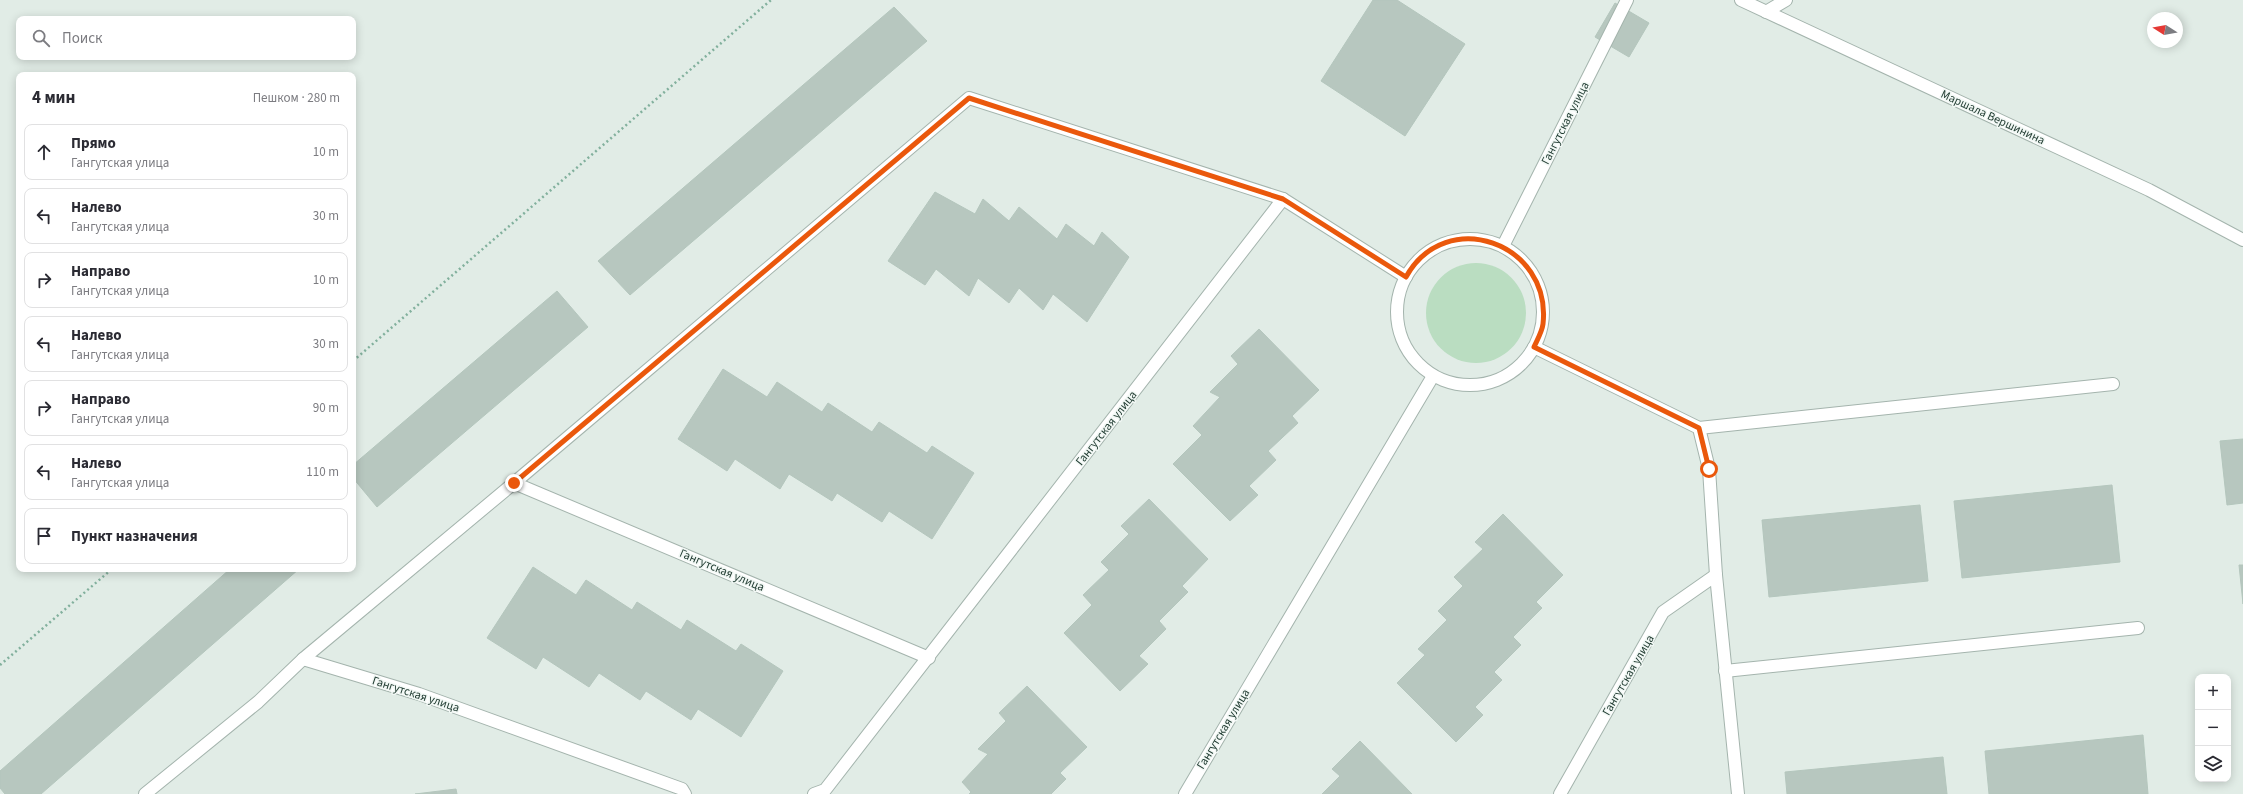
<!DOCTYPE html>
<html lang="ru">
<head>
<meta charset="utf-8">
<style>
	:root { --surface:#fff; --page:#f7f7f7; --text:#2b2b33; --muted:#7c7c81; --line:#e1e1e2 }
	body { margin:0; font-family:"Source Sans 3",sans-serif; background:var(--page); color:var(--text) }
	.controls { position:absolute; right:12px; bottom:12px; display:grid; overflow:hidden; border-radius:8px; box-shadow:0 2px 10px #0003 }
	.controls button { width:36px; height:36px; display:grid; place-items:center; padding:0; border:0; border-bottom:1px solid var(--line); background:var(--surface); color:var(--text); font:20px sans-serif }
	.compass { position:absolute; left:2147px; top:12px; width:36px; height:36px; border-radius:50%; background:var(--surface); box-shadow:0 2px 10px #0003; rotate:281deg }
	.stop { position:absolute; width:12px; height:12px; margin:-9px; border:3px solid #ea580c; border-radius:50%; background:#fff }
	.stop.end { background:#ea580c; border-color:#fff; box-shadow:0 1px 4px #0008 }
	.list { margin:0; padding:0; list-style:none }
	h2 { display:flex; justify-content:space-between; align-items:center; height:52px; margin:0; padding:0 16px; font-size:17px }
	h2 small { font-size:13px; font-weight:400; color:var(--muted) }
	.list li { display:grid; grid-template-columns:26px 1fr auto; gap:12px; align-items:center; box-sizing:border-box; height:56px; margin:0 8px 8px; padding:0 8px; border:1px solid var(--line); border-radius:8px }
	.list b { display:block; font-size:15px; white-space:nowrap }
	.list p { margin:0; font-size:13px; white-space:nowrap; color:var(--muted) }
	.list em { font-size:13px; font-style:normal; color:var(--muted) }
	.icon { flex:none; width:22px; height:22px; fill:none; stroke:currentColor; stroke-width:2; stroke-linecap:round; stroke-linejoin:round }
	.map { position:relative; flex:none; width:2243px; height:794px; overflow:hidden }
	.search { position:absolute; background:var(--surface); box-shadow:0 2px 10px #0003; left:16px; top:16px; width:340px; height:44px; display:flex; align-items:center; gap:10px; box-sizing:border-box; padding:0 14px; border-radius:8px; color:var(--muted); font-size:15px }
	.panel { position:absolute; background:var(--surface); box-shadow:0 2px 10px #0003; left:16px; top:72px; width:340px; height:500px; border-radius:8px }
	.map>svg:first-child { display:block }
</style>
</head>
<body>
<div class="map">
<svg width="2243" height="794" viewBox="0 0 2243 794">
	<rect width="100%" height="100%" fill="#e1ece6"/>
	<!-- green -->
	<circle fill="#baddc1" cx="1476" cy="313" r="50"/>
	<!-- building -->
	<g fill="#b7c7bf" stroke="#b4c6bd">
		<polygon points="1373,0 1397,0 1465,44 1405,136 1321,81"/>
		<polygon points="1615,3 1649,23 1629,57 1595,37"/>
		<polygon points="894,7 927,41 630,295 598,261"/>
		<polygon points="935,192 975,214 983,199 1009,221 1019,207 1057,239 1066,224 1094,246 1102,232 1129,257 1087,322 1053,294 1043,310 1019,288 1009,303 978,278 969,296 936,269 925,285 888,261"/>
		<polygon points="557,291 588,327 377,507 353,478 353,465"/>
		<polygon points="1259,329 1319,390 1292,416 1298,423 1268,451 1276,460 1249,486 1258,495 1230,521 1173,464 1202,435 1193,426 1220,397 1210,392 1238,364 1231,356"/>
		<polygon points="723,369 767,397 777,382 822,412 828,403 872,432 879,422 927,453 932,446 974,473 932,539 889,511 882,522 837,493 832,501 789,474 780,489 735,459 727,471 678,439"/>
		<polygon points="2243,439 2243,503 2227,505 2220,441"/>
		<polygon points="2112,485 2120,562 1962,578 1954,501"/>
		<polygon points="1149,499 1208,559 1182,586 1188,592 1159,621 1166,629 1139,656 1148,664 1120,691 1064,633 1092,605 1083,595 1109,570 1101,562 1129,534 1121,526"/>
		<polygon points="1920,505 1928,581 1769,597 1762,520"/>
		<polygon points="1503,514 1563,575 1536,602 1542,608 1513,637 1521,645 1494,672 1502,680 1475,707 1483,715 1456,742 1397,683 1425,655 1418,649 1447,620 1438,611 1463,586 1454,577 1483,549 1475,542"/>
		<polygon points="2239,565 2243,565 2243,604"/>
		<polygon points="533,567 576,595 586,580 632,610 637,602 681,630 687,620 736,651 741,644 783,671 741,737 698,709 691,720 646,691 640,700 599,673 589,687 543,657 536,669 487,638"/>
		<polygon points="230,569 299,569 41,794 5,794 0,788 0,771"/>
		<polygon points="1027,686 1087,747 1060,773 1066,779 1051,794 969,794 971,792 962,782 988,754 978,749 1006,721 999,713"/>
		<polygon points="2143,735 2148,794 1989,794 1985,751"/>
		<polygon points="1360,741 1412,794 1322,794 1340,776 1332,769"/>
		<polygon points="1943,757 1947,794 1787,794 1785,772"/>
		<polygon points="456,789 457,794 415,794"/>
	</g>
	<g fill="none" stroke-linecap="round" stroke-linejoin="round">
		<defs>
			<g id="lane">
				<polyline points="1699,428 2113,384"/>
				<polyline points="1725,671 2138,628"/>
			</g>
			<g id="street">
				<polyline points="1741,0 2149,190 2243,240"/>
				<polyline points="1766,12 1786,0"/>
				<circle cx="1470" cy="312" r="73"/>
				<polyline points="1503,246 1627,0"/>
				<polyline points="1534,347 1699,428 1709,469 1716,575 1738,794"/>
				<polyline points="514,483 929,658"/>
				<polyline points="303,659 419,694 682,789 685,794"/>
				<polyline points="145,794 258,702 303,659 514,483 969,98 1283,199 1406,277"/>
				<polyline points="814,794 825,790 1283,199"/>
				<polyline points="1185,794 1433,376"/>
				<polyline points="1560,794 1663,612 1716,575"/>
			</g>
		</defs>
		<!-- lane casing -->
		<use href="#lane" stroke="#a4b4ad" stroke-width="14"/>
		<!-- street casing -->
		<use href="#street" stroke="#a4b4ad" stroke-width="14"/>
		<!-- path -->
		<g stroke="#82b09d" stroke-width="2.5" stroke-dasharray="2 3" stroke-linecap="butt">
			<polyline points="353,361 771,0"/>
			<polyline points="0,665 112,569"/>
		</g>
		<!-- lane -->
		<use href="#lane" stroke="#fff" stroke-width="12"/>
		<!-- street -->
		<use href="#street" stroke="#fff" stroke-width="12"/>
	</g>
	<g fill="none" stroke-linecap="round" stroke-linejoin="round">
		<!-- route -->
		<path stroke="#ea580c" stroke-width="5" d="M514 483 969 98 1283 199 1406 277C1446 205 1552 243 1543 324 1542 332 1537 340 1534 347L1699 428 1709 469"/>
	</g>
	<g text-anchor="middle" stroke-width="3" stroke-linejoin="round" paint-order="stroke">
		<!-- street labels -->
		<g font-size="12" fill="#223d33" stroke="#f2f8f5">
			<text transform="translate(1993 117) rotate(25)" y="4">Маршала Вершинина</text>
			<text transform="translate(1565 123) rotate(-63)" y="4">Гангутская улица</text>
			<text transform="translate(1106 428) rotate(-52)" y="4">Гангутская улица</text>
			<text transform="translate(722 570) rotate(23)" y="4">Гангутская улица</text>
			<text transform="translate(1628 675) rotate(-60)" y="4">Гангутская улица</text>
			<text transform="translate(416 694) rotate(18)" y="4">Гангутская улица</text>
			<text transform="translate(1223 729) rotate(-59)" y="4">Гангутская улица</text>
		</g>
	</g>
</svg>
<div class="controls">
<button>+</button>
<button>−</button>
<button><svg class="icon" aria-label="layers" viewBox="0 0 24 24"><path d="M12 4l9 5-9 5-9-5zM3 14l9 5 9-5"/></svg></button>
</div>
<svg class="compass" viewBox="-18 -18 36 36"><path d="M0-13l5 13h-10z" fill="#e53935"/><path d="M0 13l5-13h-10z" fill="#7c7c81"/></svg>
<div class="stop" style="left:1709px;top:469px"></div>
<div class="stop end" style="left:514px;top:483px"></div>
<div class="search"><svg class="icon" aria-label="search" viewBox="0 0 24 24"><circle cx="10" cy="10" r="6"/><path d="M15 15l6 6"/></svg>Поиск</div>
<section class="panel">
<h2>4 мин<small>Пешком · 280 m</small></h2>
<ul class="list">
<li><svg class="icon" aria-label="ahead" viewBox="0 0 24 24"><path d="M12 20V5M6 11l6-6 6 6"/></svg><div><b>Прямо</b><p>Гангутская улица</p></div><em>10 m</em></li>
<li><svg class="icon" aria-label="left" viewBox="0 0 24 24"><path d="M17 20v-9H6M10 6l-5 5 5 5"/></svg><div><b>Налево</b><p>Гангутская улица</p></div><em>30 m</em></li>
<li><svg class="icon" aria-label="right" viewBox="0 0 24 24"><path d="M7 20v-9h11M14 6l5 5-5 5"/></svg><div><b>Направо</b><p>Гангутская улица</p></div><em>10 m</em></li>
<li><svg class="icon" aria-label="left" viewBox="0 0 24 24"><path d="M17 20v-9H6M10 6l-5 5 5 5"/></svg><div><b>Налево</b><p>Гангутская улица</p></div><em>30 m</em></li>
<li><svg class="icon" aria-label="right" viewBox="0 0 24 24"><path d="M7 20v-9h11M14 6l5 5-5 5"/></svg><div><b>Направо</b><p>Гангутская улица</p></div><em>90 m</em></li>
<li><svg class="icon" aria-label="left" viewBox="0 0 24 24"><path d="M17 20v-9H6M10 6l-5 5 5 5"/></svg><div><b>Налево</b><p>Гангутская улица</p></div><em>110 m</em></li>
<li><svg class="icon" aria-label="arrive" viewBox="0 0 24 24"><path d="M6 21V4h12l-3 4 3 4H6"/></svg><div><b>Пункт назначения</b></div></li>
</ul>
</section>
</div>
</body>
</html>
